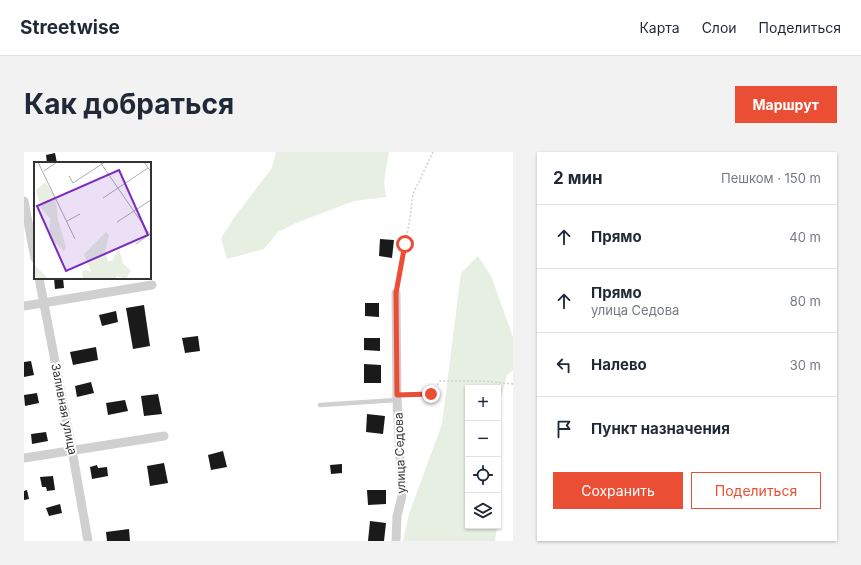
<!DOCTYPE html>
<html lang="ru">
<head>
<meta charset="utf-8">
<style>
	:root { --surface:#fff; --page:#f2f2f3; --text:#1f2937; --muted:#747a83; --line:#e0e1e3; --accent:#ea4e34 }
	body { margin:0; font-family:Inter,sans-serif; background:var(--page); color:var(--text) }
	.controls { position:absolute; right:12px; bottom:12px; display:grid; overflow:hidden; border-radius:0px; box-shadow:0 1px 3px #0004 }
	.controls button { width:36px; height:36px; display:grid; place-items:center; padding:0; border:0; border-bottom:1px solid var(--line); background:var(--surface); color:var(--text); font:20px sans-serif }
	.stop { position:absolute; width:12px; height:12px; margin:-9px; border:3px solid #ea4e34; border-radius:50%; background:#fff }
	.stop.end { background:#ea4e34; border-color:#fff; box-shadow:0 1px 4px #0008 }
	.list { margin:0; padding:0; list-style:none }
	h2 { display:flex; justify-content:space-between; align-items:center; height:52px; margin:0; padding:0 16px; font-size:17px }
	h2 small { font-size:13px; font-weight:400; color:var(--muted) }
	.list li { display:grid; grid-template-columns:26px 1fr auto; gap:12px; align-items:center; box-sizing:border-box; height:64px; padding:0 16px; border-top:1px solid var(--line) }
	.list b { display:block; font-size:15px; white-space:nowrap }
	.list p { margin:0; font-size:13px; white-space:nowrap; color:var(--muted) }
	.list em { font-size:13px; font-style:normal; color:var(--muted) }
	.actions { display:flex; gap:8px; padding:12px 16px }
	.actions a { flex:1; padding:9px 0; border:1px solid var(--accent); border-radius:0px; text-align:center; font-size:14px; color:var(--accent) }
	.actions .main { background:var(--accent); color:#fff }
	.icon { flex:none; width:22px; height:22px; fill:none; stroke:currentColor; stroke-width:2; stroke-linecap:round; stroke-linejoin:round }
	.map { position:relative; flex:none; width:489px; height:389px; overflow:hidden; border-radius:0px }
	header { display:flex; align-items:center; gap:24px; box-sizing:border-box; height:56px; padding:0 20px; background:var(--surface); border-bottom:1px solid var(--line) }
	header strong { font-size:19px }
	nav { display:flex; gap:22px; margin-inline-start:auto; font-size:14px }
	.intro { display:flex; align-items:center; justify-content:space-between; box-sizing:border-box; height:96px; padding:0 24px }
	h1 { margin:0; font-size:28px }
	.button { padding:10px 18px; border-radius:0px; background:var(--accent); color:#fff; font-size:14px; font-weight:700 }
	main { display:flex; gap:24px; padding:0 24px }
	aside { flex:1; background:var(--surface); border-radius:0px; box-shadow:0 1px 3px #0004 }
	.map>svg:first-child { display:block }
</style>
</head>
<body>
<header>
<strong>Streetwise</strong>
<nav><a>Карта</a><a>Слои</a><a>Поделиться</a></nav>
</header>
<div class="intro"><h1>Как добраться</h1><a class="button">Маршрут</a></div>
<main>
<div class="map">
<svg width="489" height="389" viewBox="0 0 489 389">
	<rect width="100%" height="100%" fill="#fff"/>
	<!-- green -->
	<g fill="#e6efe1">
		<polygon points="252,0 365,0 360,30 362,45 330,49 272,71 254,80 240,97 203,107 197,86 212,63 248,16"/>
		<polygon points="454,104 467,124 489,185 489,218 483,223 474,257 474,236 444,236 444,374 473,374 471,389 379,389 385,362 418,272 437,121"/>
	</g>
	<!-- building -->
	<g fill="#1a1a1a">
		<polygon points="31,1 33,11 23,11 22,3"/>
		<polygon points="356,87 370,88 368,106 355,104"/>
		<polygon points="30,126 39,126 40,136 31,137"/>
		<polygon points="341,151 355,151 355,165 341,164"/>
		<polygon points="120,153 126,194 109,197 102,156"/>
		<polygon points="92,159 94,170 78,174 75,163"/>
		<polygon points="174,184 176,199 161,201 158,186"/>
		<polygon points="340,186 356,186 356,199 340,198"/>
		<polygon points="72,195 74,208 49,213 46,200"/>
		<polygon points="7,209 10,223 0,225 0,210"/>
		<polygon points="340,212 357,213 357,231 340,231"/>
		<polygon points="67,230 70,241 53,245 51,234"/>
		<polygon points="13,241 15,251 1,254 0,243"/>
		<polygon points="134,242 138,262 120,264 117,244"/>
		<polygon points="101,248 104,259 84,263 82,251"/>
		<polygon points="343,262 361,264 359,282 342,280"/>
		<polygon points="22,280 24,289 8,292 7,282"/>
		<polygon points="199,299 203,315 187,318 184,303"/>
		<polygon points="140,311 144,331 126,334 123,314"/>
		<polygon points="318,312 318,321 307,322 306,313"/>
		<polygon points="73,313 74,316 83,315 84,324 68,327 66,315"/>
		<polygon points="29,324 31,338 23,339 22,335 18,335 16,325"/>
		<polygon points="3,338 5,347 0,348 0,339"/>
		<polygon points="343,338 362,338 362,352 344,353"/>
		<polygon points="36,352 38,361 25,364 22,356"/>
		<polygon points="346,369 362,371 360,389 344,389"/>
		<polygon points="105,377 106,389 83,389 82,380"/>
	</g>
	<g fill="none" stroke-linecap="round" stroke-linejoin="round">
		<!-- path -->
		<g stroke="#d0d0d0" stroke-width="1.5" stroke-dasharray="2 2" stroke-linecap="butt">
			<polyline points="374,132 386,66 389,42 409,0"/>
			<polyline points="382,243 407,242 416,229 459,229 489,232"/>
		</g>
		<!-- service -->
		<polyline stroke="#d0d0d0" stroke-width="4.5" points="296,253 373,248"/>
		<!-- minor -->
		<g stroke="#d0d0d0" stroke-width="9">
			<polyline points="0,49 11,106"/>
			<polyline points="15,126 48,298 64,389"/>
			<polyline points="0,154 128,133"/>
			<polyline points="0,306 140,284"/>
			<polyline points="372,389 373,364 378,344 373,248 372,141"/>
		</g>
	</g>
	<g fill="none" stroke-linecap="round" stroke-linejoin="round">
		<!-- route -->
		<polyline stroke="#ea4e34" stroke-width="5" points="381,92 372,141 373,243 407,242"/>
	</g>
	<g text-anchor="middle" stroke-width="4" stroke-linejoin="round" paint-order="stroke">
		<!-- street labels -->
		<g font-size="12" fill="#333" stroke="#fff">
			<text transform="translate(40 257) rotate(79)" y="4">Заливная улица</text>
			<text transform="translate(376 301) rotate(-92)" y="4">улица Седова</text>
		</g>
	</g>
	<!-- overview -->
	<g transform="translate(10 10)">
		<rect width="117" height="117" fill="#fff"/>
		<path d="M11 20 21 33 24 58 32 85 30 89 15 75 16 56 7 46 2 28ZM72 70 75 73 71 89 74 99H78L85 87 89 102 97 108 92 117 83 114 81 117H49L48 109 53 108 57 110 50 92ZM1 104 10 112 14 117 1 115Z" fill="#e6efe1"/>
		<path fill="none" stroke="#adadad" stroke-width="1" d="M4 0 41 77M66 0 117 74M110 0 117 10M10 9 23 0M35 14 39 21 71 0M69 36 114 6M33 59 46 52M83 60 117 38M102 82 116 72"/>
		<path fill="#7b2cbf" fill-opacity="0.15" stroke="#7b2cbf" stroke-width="2" d="M85 8 114 73 32 109 3 44Z"/>
		<rect width="117" height="117" fill="none" stroke="#333" stroke-width="2"/>
	</g>
</svg>
<div class="controls">
<button>+</button>
<button>−</button>
<button><svg class="icon" aria-label="locate" viewBox="0 0 24 24"><circle cx="12" cy="12" r="6"/><path d="M12 2v4M12 18v4M2 12h4M18 12h4"/></svg></button>
<button><svg class="icon" aria-label="layers" viewBox="0 0 24 24"><path d="M12 4l9 5-9 5-9-5zM3 14l9 5 9-5"/></svg></button>
</div>
<div class="stop" style="left:381px;top:92px"></div>
<div class="stop end" style="left:407px;top:242px"></div>
</div>
<aside>
<h2>2 мин<small>Пешком · 150 m</small></h2>
<ul class="list">
<li><svg class="icon" aria-label="ahead" viewBox="0 0 24 24"><path d="M12 20V5M6 11l6-6 6 6"/></svg><div><b>Прямо</b></div><em>40 m</em></li>
<li><svg class="icon" aria-label="ahead" viewBox="0 0 24 24"><path d="M12 20V5M6 11l6-6 6 6"/></svg><div><b>Прямо</b><p>улица Седова</p></div><em>80 m</em></li>
<li><svg class="icon" aria-label="left" viewBox="0 0 24 24"><path d="M17 20v-9H6M10 6l-5 5 5 5"/></svg><div><b>Налево</b></div><em>30 m</em></li>
<li><svg class="icon" aria-label="arrive" viewBox="0 0 24 24"><path d="M6 21V4h12l-3 4 3 4H6"/></svg><div><b>Пункт назначения</b></div></li>
</ul>
<div class="actions"><a class="main">Сохранить</a><a>Поделиться</a></div>
</aside>
</main>
</body>
</html>
